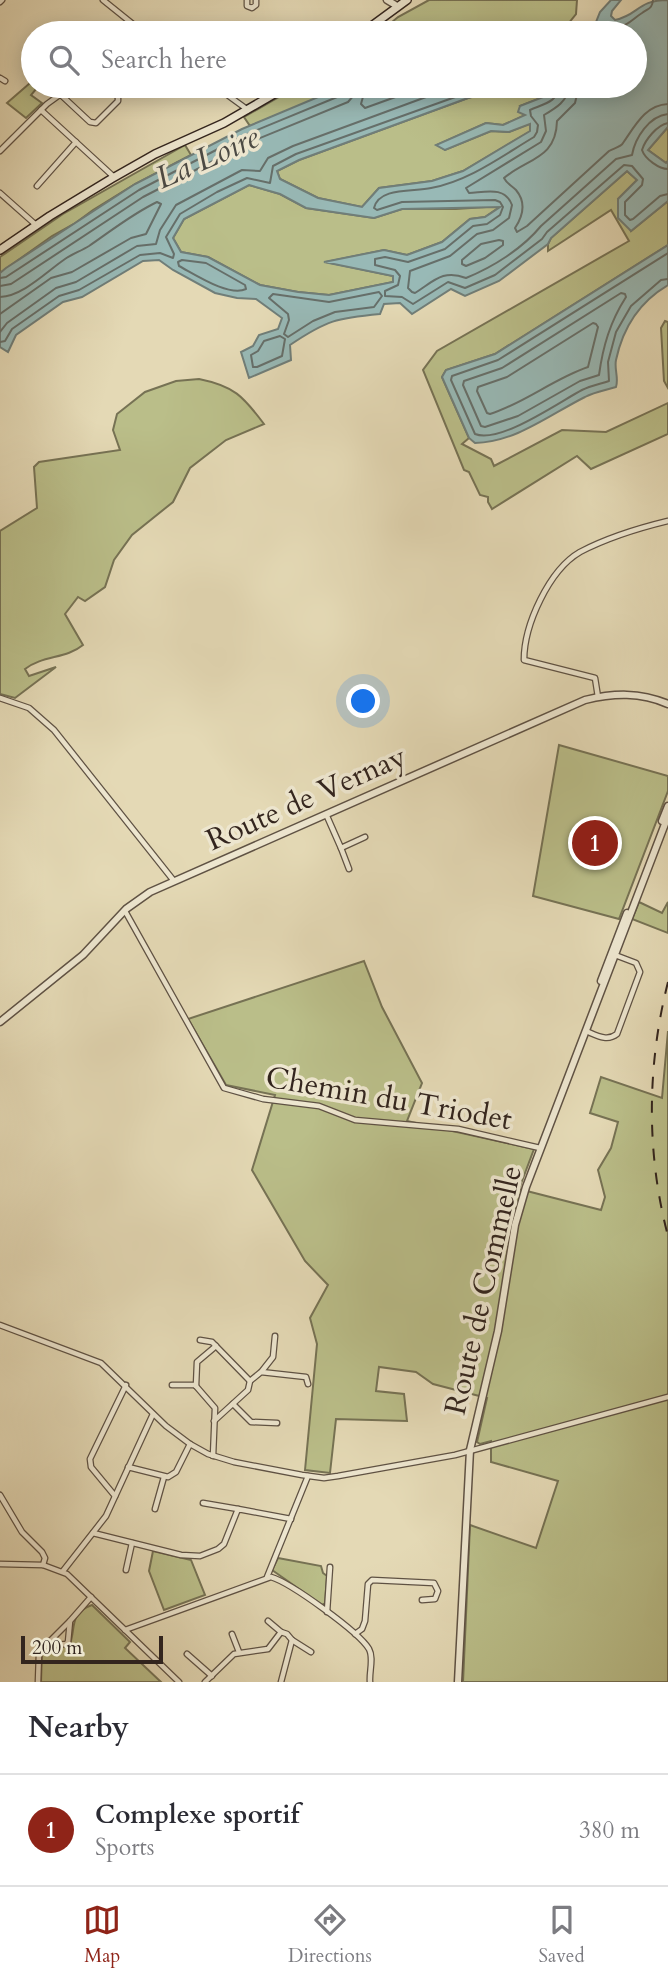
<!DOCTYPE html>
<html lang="en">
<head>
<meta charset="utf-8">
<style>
	:root { --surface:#fff; --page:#f7f7f7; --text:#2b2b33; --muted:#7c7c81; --line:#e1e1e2; --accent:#8f2418 }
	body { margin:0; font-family:Cardo,serif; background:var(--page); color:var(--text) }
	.scale { position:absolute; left:21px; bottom:18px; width:142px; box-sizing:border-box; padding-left:7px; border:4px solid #33251e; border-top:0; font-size:19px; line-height:24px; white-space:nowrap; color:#33251e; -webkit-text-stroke:5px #ede6cf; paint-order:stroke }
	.you { position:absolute; left:364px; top:702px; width:24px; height:24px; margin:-18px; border:5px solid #fff; border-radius:50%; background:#1a73e8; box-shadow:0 0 0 10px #1a73e833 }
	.badge { display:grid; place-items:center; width:46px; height:46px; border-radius:50%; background:var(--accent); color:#fff; font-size:23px; font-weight:700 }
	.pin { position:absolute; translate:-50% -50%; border:4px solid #fff; box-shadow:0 2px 7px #0006 }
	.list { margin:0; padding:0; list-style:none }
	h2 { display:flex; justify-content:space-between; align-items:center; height:91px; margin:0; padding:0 28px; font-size:30px }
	h2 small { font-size:23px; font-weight:400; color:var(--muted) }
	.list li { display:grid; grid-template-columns:46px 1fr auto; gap:21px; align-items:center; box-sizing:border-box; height:112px; padding:0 28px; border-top:2px solid var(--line) }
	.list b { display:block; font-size:26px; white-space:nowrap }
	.list p { margin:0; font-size:23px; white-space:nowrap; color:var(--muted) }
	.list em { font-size:23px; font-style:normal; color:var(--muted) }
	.icon { flex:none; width:38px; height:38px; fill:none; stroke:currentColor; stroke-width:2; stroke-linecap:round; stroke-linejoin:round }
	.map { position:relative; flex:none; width:668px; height:1682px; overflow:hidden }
	.search { position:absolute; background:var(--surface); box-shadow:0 4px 18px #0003; left:21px; right:21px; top:21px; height:77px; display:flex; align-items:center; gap:18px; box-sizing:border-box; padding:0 24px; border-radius:38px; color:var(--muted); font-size:26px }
	.sheet { height:203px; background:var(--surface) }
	nav { display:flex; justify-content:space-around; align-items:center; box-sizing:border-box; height:98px; border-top:2px solid var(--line); background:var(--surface); font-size:19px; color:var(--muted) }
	nav a { display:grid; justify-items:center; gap:4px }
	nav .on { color:var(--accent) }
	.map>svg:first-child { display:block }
</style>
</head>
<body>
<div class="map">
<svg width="668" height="1682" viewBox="0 0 668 1682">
	<rect width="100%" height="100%" fill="#e4d9b5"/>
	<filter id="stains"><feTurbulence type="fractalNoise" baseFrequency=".00286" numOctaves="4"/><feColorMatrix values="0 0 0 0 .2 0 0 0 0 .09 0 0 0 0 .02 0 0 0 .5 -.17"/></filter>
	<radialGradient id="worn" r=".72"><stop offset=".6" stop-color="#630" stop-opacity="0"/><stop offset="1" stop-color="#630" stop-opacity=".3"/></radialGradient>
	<!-- green -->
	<g fill="#babe89" stroke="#767254" stroke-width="2">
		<polygon points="429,0 577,0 576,14 568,24 537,33 379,33 398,17"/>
		<polygon points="30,83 37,88 31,95 42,103 26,118 7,103"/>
		<polygon points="298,86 349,86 250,126 244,117"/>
		<polygon points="511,86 555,86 546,96 520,106 526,115 503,125 486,123 437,145 445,150 491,131 509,132 531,123 531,131 463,171 432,181 379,188 362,207 318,198 280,179 277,171 299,160 468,98"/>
		<polygon points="668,127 668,161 666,163 648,150"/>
		<polygon points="185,145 191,155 135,184 93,210 74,224 52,236 0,273 0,257 63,214"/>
		<polygon points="627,171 637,180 618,199 631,231 668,201 668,245 495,354 446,370 442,377 469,438 462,444 491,459 494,466 562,430 606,432 668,403 668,434 591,469 577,456 492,509 488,502 488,497 480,495 469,472 464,470 423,370 437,351 629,241 611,210 548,251 548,244 551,238"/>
		<polygon points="249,185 280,194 306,208 374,218 402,209 456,209 501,206 485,217 470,219 442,242 407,255 384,250 326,262 393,276 393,282 329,295 298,292 260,285 208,257 181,252 173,238 184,219"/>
		<polygon points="665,321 668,322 668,388 664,381 661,328"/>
		<path d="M199 379C234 386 243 396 264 424L226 440 190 468 173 502 132 535 114 560 105 587 85 601 78 597 65 614 83 645C66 659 43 655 25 669L29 676 56 667 15 698 0 694V531L37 508 34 467 39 462 120 450 113 430 117 414 145 392 176 381Z"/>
		<polygon points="559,745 668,776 668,791 619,919 533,896"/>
		<polygon points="639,902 662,913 668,902 668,933 632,919"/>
		<polygon points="364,961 382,1007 422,1083 407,1121 534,1149 519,1189 601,1210 605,1197 598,1170 611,1148 618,1122 590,1113 601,1077 662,1098 668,1031 668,1682 463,1682 470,1525 536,1548 558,1481 491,1462 491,1441 480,1444 477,1442 487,1398 433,1384 416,1372 379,1367 376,1391 404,1394 407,1421 336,1419 330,1473 305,1470 317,1344 310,1318 328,1285 305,1261 252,1170 275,1095 226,1085 188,1019"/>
		<polygon points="153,1551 191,1560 205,1595 164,1610 149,1571"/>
		<polygon points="278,1558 321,1566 323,1573 327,1576 325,1603 322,1605 272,1570"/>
		<path d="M92 1605 130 1642 125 1648 161 1682H41L42 1652C50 1645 61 1649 70 1644 76 1627 69 1613 92 1605Z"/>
	</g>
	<!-- water -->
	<g fill="#98b9b6" stroke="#707e79" stroke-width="2" fill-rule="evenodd">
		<path d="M611 0H621L612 11 611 16 615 20C639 15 637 0 668 0V127L648 150 666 163 668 161V201L631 231 618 218V199L637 180 627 171 551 238 548 244 499 281 465 296 451 289 412 314 400 303 384 304 380 314C337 318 327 320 290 345L291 360 249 378 241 352 253 346 259 335 278 329 282 318 256 299 237 298 215 293 173 270 159 260 143 261 82 297 63 302 16 335 8 352 0 347V273L6 268 135 184 242 129 330 92 350 86H511L468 98 299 160 277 171 280 179 318 198 362 207 379 188 432 181 463 171 530 131V124L509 132 491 131 445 150 436 145 486 123 503 125 525 115 518 112 520 106 546 96 555 86H635V33H573L596 22 600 12ZM249 185 280 194 306 208 374 218 402 209 500 207 485 217 470 219 442 242 407 255 384 250 324 262 393 276V282L329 295 298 292 260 285 208 257 181 252 173 238 184 219Z"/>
		<path d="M668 245V285C639 302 623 327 616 360 614 369 619 378 616 387 606 390 594 392 585 397 549 415 516 442 475 443L469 438 442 377 446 370 495 354Z"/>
	</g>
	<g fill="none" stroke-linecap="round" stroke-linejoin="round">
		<!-- shore -->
		<g stroke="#666f6a" stroke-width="2">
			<path d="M587 33 599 28 605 23C624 32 628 22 642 13 649 8 652 9 653 0"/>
			<polyline points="366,86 361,104 365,108 426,86"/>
			<path d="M560 86C558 102 543 104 530 110L531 116 538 125 537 132 534 137C502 156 469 181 431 188 413 192 379 187 374 208L377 210 402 202 495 200 500 202 503 207 500 215 487 224 473 226 445 249 408 262 385 257 375 259V265L395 270 400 276 398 285 385 291V296L402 297 413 304 448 282 465 288 495 275 542 239 547 232 624 165 632 166 643 179 642 185 625 202V215L630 220 633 219 660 196 668 194"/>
			<path d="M569 86C568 101 556 108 544 115L546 131 541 142 466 188 469 193C486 192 505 186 512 205L509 218 493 230 477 234 450 256 410 271 408 288 412 292 415 293C434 281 443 269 466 278 493 267 522 249 541 226L616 159 632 155C635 138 649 116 668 114"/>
			<path d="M579 86 575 103 557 121C556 159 528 158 504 178 507 184 511 185 516 190 526 202 523 216 515 228L517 232 527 226 609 151C614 148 621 147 623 143 635 126 645 105 668 104"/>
			<path d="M668 123C657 125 645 140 642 150 645 159 659 169 668 169"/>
			<polygon points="499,240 503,241 503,245 485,258 466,266 462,264 462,260 481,244"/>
			<path d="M668 253 498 360 452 376 451 380 475 434C500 444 559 402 582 390 590 386 600 384 609 381L608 362 616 332 631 306 661 280 668 279"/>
			<path d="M182 260 206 263 245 285 246 289C229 297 196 275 179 266L178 262Z"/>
			<polyline points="0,278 6,277 139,190 245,135 342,95 346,91 347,86"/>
			<polyline points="0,286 11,284 143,197 248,143 348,102 354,95 356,86"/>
			<polygon points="379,292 382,296 374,307 335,312 313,321 288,337 284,334 289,320 288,314 269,298 273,294 329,302"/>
			<path d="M621 293 625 294 626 297C610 322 603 346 599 375L580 381 518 416 485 427 481 426 463 385 464 381 502 368Z"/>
			<path d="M0 297C23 296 46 272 65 259 72 254 81 251 89 246 111 231 132 214 157 202L161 204 146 234 131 238 72 272 51 278 0 314"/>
			<path d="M593 323 596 324 598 327 588 367C553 379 525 403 490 414L487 413 477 391 478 387 507 377Z"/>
			<polyline points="0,332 7,323 56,288 76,282 137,246 156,244 160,230 176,205 242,170 260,171 268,158 293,146 456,86"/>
			<polygon points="280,336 285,339 282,356 257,367 253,367 251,355 258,351 264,341"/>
			<polyline points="0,342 5,341 12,329 59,296 79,290 140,255 160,253 173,258 174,254 166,237 180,214 217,192 247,178 270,183 273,166 296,154 486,86"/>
		</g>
		<defs>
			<g id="minor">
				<polyline points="103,0 144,33"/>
				<polyline points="247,0 247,6 252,8 256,5 256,0"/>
				<polyline points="0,2 2,0"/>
				<polyline points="0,78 5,81"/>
				<polyline points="215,86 248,110"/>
				<polyline points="60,94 90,122 96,123 118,101 118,97 106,86"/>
				<polyline points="41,110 114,177"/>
				<polyline points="0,151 47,104 72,86"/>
				<polyline points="37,186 76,142"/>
				<polyline points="0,193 36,225"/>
				<path d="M598 697 595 678 524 660C524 625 549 570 580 552 607 538 639 528 668 521"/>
				<polyline points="0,698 29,708 54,730 174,881"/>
				<polyline points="326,814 341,848 365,837"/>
				<polyline points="341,848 349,869"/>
				<polyline points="125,911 224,1088 263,1099 319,1106 355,1120 458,1129 540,1148"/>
				<path d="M586 1031C596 1035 607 1042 617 1034L640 972 636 963 615 955"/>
				<polyline points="0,1325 101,1363 166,1426 190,1444 208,1454 234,1462 302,1475 324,1478 338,1476 455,1455 668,1397"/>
				<polyline points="200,1340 212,1342 250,1381"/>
				<polyline points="262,1371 273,1357 275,1336"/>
				<polyline points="172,1385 195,1385 215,1408 213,1456"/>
				<polyline points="196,1386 197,1362 216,1346"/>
				<polyline points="233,1404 251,1422 277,1423"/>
				<polyline points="214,1421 248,1390 250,1381 261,1372 306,1377 308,1384"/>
				<polyline points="128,1467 168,1477 176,1472 190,1444"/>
				<polyline points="0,1495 22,1532 42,1552 45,1558 43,1565"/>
				<polyline points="115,1496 91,1467 90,1459 126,1385"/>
				<polyline points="203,1503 238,1509"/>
				<polyline points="155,1509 164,1477"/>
				<polyline points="93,1533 181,1555 200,1556 218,1549 224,1544 238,1509 291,1519"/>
				<polyline points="0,1564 43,1565 67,1574 179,1682"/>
				<polyline points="126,1570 132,1543"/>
				<polyline points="63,1571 106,1516 153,1414"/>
				<polyline points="267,1577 308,1476"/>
				<polyline points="327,1612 330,1567"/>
				<polyline points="268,1621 281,1632"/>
				<path d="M125 1630 271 1577C291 1583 359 1632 369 1649 374 1658 369 1672 370 1682"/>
				<polyline points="232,1634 239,1652"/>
				<polyline points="355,1634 362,1629 365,1621 368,1584 372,1580 434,1583 438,1591 435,1599 422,1600"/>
				<polyline points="292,1640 311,1652"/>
				<polyline points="46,1645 69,1622"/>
				<polyline points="187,1654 212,1676"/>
				<polyline points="38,1682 39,1653 45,1646 66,1644 68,1642 70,1621 91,1597"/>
				<polyline points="205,1682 234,1654 268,1649 281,1632 287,1634 292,1640 281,1682"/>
			</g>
			<g id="tertiary">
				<polyline points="387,0 397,6"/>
				<polyline points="662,821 668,806"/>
				<polyline points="601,981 627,913"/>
				<path d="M0 1022 83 955 126 909 150 892 585 700C614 693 640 692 668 704"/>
				<polyline points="458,1682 470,1450 498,1331 515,1225 526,1187 668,816"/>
			</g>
			<g id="secondary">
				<polyline points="362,33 407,0"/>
				<polyline points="0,250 50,216 111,179 155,154 224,123 288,86"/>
			</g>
		</defs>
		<!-- minor casing -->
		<use href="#minor" stroke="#5f5244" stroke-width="7"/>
		<!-- tertiary casing -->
		<use href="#tertiary" stroke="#5f5244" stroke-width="9"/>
		<!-- secondary casing -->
		<use href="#secondary" stroke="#33251e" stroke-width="10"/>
		<!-- minor -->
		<use href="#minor" stroke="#ede6cf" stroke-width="4.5"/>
		<!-- tertiary -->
		<use href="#tertiary" stroke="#ede6cf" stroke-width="6"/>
		<!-- secondary -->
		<use href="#secondary" stroke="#ede6cf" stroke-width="7"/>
		<!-- rail -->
		<path stroke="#33251e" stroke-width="2" stroke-dasharray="12 12" stroke-linecap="butt" d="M668 982C647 1065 646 1153 668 1236"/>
	</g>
	<g text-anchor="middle" stroke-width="7" stroke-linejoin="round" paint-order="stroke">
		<!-- street labels -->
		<g font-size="30" fill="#33251e" stroke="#ede6cf">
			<text transform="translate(306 798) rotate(-24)" y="10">Route de Vernay</text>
			<text transform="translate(389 1098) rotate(10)" y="10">Chemin du Triodet</text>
			<text transform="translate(483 1290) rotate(-77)" y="10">Route de Commelle</text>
		</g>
		<!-- water labels -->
		<g font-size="32" font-style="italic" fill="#4c4a44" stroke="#ede6cf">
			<text transform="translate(207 157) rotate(-24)" y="11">La Loire</text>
		</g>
	</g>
	<rect width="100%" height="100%" filter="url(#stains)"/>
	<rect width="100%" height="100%" fill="url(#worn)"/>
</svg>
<div class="scale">200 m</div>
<div class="you"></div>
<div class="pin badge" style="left:595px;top:843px">1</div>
<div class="search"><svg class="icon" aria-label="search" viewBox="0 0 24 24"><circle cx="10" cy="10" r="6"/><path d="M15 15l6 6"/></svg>Search here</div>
</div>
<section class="sheet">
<h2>Nearby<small></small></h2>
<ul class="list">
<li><span class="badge">1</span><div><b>Complexe sportif</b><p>Sports</p></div><em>380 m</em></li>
</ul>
</section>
<nav>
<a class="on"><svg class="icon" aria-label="map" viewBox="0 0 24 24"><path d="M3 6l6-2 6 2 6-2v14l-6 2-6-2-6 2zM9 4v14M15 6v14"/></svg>Map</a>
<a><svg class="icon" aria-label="directions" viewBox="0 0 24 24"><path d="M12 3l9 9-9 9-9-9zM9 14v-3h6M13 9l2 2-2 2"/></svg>Directions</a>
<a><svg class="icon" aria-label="saved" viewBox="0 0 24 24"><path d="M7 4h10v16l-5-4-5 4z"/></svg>Saved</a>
</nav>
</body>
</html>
